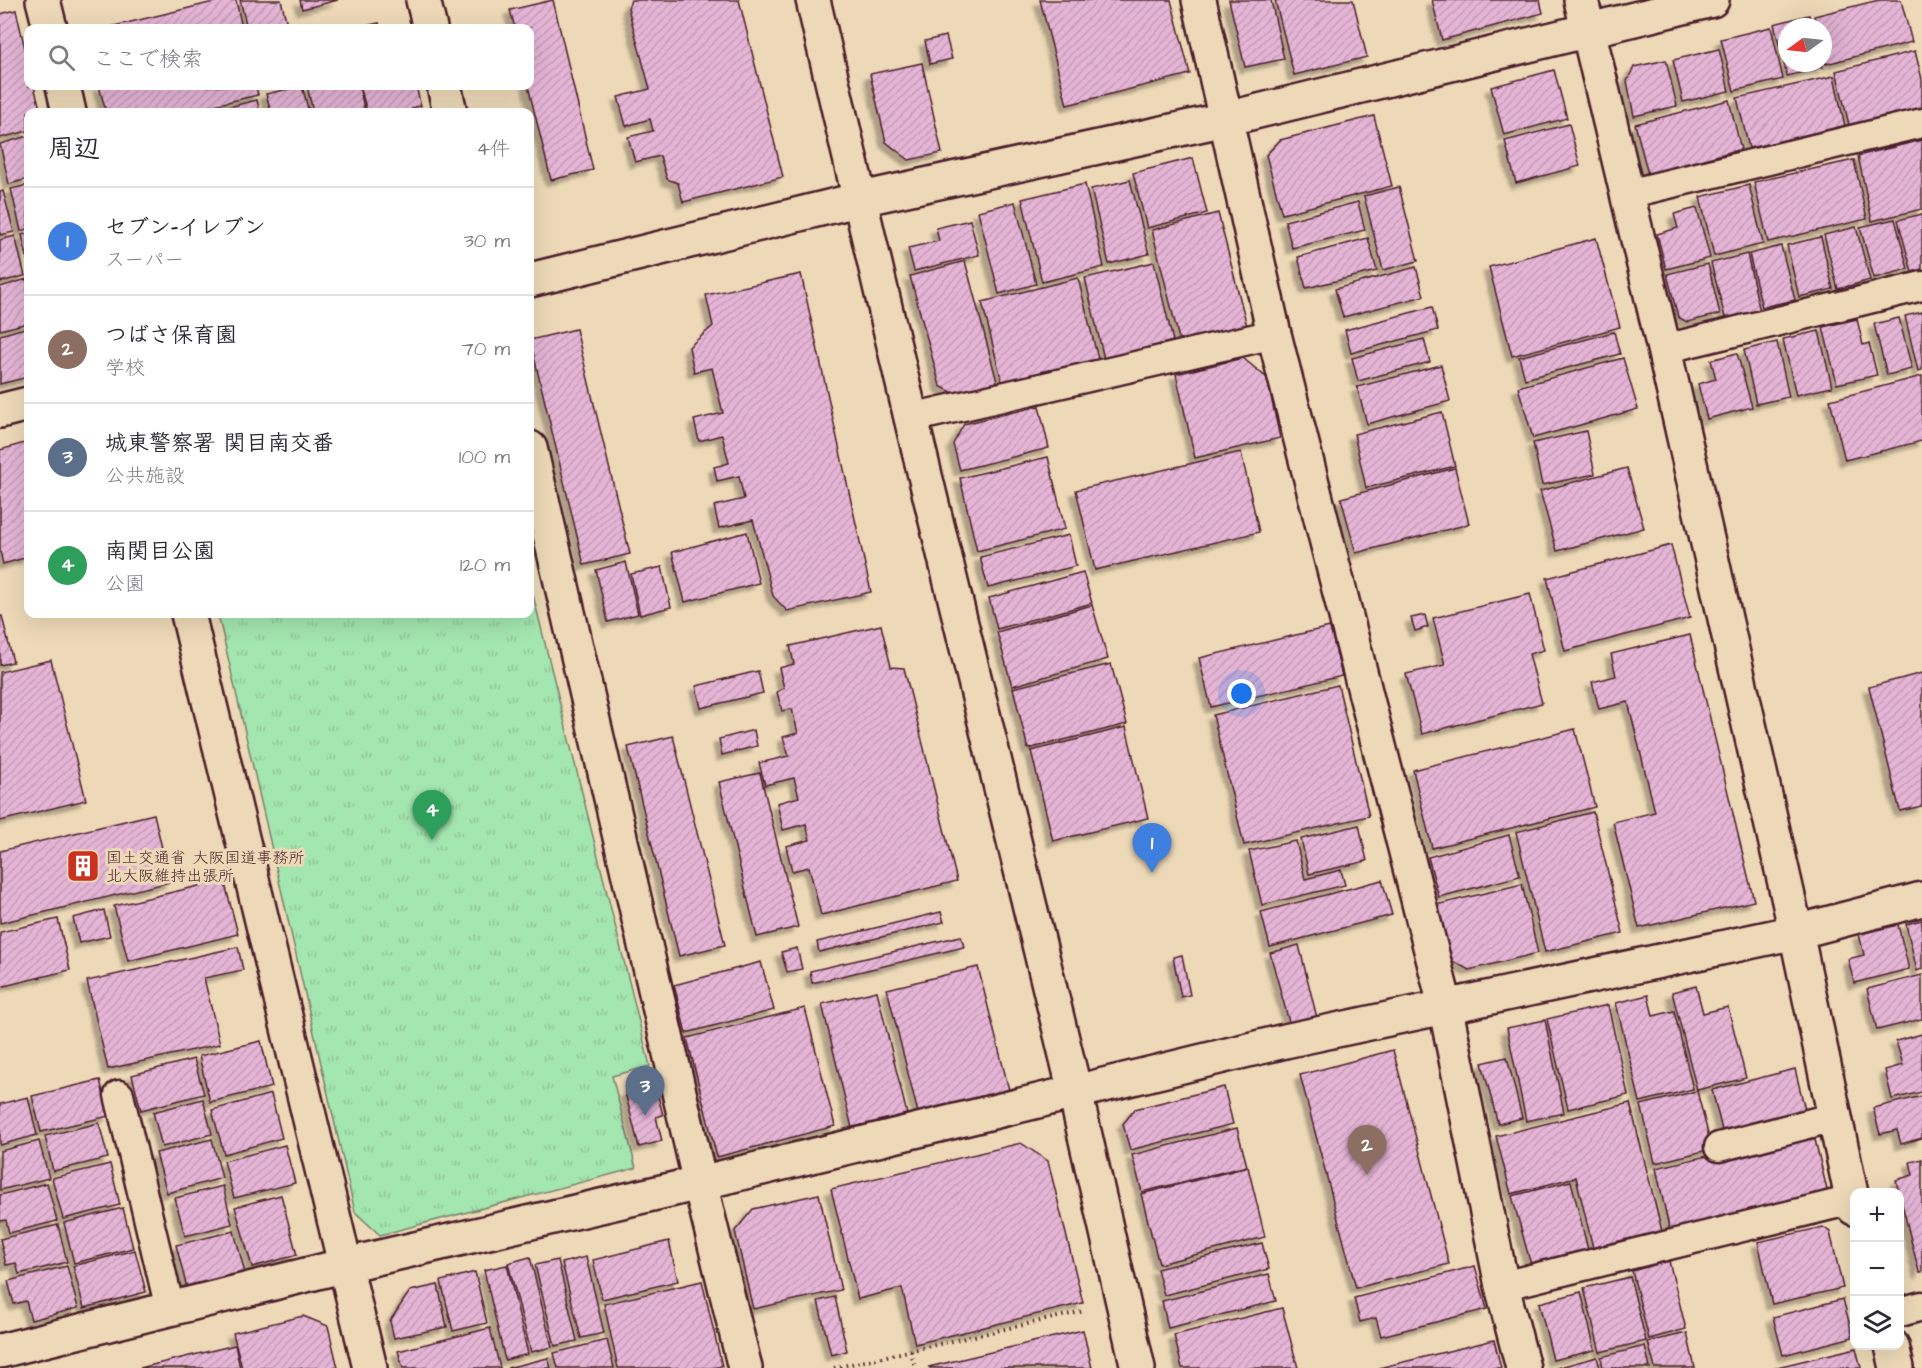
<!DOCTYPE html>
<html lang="ja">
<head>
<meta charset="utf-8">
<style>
	:root { --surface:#fff; --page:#f7f7f7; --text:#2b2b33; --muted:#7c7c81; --line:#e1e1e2; --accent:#0b8043 }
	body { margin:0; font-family:"Architects Daughter","Klee One",sans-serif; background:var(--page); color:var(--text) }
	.controls { position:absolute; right:18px; bottom:18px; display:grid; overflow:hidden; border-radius:12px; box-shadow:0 6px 24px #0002 }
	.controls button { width:54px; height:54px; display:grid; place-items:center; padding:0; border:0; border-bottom:2px solid var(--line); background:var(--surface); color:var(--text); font:30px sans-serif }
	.compass { position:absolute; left:1778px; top:18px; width:54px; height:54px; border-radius:50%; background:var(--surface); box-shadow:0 6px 24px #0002; rotate:255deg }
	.you { position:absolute; left:1242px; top:694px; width:21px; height:21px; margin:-15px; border:4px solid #fff; border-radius:50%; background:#1a73e8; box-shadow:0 0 0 9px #1a73e833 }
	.badge { display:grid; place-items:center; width:39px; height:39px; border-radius:50%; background:var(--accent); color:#fff; font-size:20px; font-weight:700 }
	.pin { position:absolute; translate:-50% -50px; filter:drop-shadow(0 2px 3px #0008) }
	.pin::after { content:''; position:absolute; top:32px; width:21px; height:18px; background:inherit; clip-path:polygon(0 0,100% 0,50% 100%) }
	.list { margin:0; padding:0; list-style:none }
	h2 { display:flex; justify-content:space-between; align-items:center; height:78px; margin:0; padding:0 24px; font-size:26px }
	h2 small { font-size:20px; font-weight:400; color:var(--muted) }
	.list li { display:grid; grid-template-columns:39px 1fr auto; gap:18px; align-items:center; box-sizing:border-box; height:108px; padding:0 24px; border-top:2px solid var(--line) }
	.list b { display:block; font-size:22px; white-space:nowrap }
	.list p { margin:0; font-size:20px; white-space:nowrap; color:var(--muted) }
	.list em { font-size:20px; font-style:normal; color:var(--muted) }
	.icon { flex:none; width:33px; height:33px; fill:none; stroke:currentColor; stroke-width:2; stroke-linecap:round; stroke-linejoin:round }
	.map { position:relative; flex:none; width:1922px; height:1368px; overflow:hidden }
	.search { position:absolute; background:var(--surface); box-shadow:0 6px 24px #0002; left:24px; top:24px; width:510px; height:66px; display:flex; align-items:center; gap:15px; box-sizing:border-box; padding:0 21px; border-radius:12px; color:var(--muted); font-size:22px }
	.panel { position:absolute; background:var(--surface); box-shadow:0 6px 24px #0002; left:24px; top:108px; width:510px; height:510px; border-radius:12px }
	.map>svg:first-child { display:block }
</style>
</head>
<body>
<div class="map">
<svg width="1922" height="1368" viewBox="0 0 1922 1368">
	<defs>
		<pattern id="park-tufts" width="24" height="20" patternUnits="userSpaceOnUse" patternTransform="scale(1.5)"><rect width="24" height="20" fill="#a4e6b0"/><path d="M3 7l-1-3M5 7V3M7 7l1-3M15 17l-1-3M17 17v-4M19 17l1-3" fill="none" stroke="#8fc598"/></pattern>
		<pattern id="building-hatch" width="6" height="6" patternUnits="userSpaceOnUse" patternTransform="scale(1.5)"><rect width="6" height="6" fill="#e5b5d6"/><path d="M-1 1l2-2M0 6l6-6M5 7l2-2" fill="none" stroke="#c69bb8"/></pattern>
		<filter id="shadow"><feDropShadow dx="-5.5" dy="5.5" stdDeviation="1.5" flood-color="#0004"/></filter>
	</defs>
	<rect width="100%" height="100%" fill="#edd9b7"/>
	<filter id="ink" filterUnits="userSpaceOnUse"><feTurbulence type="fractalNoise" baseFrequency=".0167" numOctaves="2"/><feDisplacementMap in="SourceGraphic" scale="12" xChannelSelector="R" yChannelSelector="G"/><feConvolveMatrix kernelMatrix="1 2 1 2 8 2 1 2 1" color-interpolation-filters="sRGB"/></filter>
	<g filter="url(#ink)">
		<!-- park -->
		<polygon fill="url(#park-tufts)" stroke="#77826e" stroke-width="1.5" points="530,583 650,1066 612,1076 636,1168 380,1235 355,1212 218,614 530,614"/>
		<!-- building -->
		<g fill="url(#building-hatch)" stroke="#4a1f2b" stroke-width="1.5" filter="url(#shadow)">
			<polygon points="222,0 236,0 242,28 106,28"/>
			<polygon points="240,0 281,0 287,24 270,28 247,28"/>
			<polygon points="300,0 338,0 302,9"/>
			<polygon points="553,0 593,170 551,180 528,86 530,28 515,28 510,10"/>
			<polygon points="631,0 739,0 783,177 683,202 678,183 667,179 660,156 635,162 628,137 653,131 650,119 626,126 618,97 650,89 628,8"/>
			<polygon points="1040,0 1171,0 1190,74 1067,105"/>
			<polygon points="1229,0 1271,0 1284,59 1245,67"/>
			<polygon points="1275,0 1353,0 1367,57 1294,75"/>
			<polygon points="1432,0 1540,0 1543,13 1442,40"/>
			<polygon points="1879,0 1901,0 1912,42 1826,64 1823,51 1823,27 1817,27 1814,16"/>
			<polygon points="16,10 28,62 28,86 34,86 41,112 28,112 28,131 0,138 0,14"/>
			<polygon points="1809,15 1812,27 1787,27 1787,63 1822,63 1823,67 1787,76 1774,24"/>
			<polygon points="379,23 380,28 357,28"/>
			<polygon points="1771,27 1783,79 1734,91 1721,39"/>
			<polygon points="946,36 952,59 930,64 925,41"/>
			<polygon points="1719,49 1729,91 1683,102 1673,60"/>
			<polygon points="1915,51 1922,79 1922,112 1850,129 1836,71"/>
			<polygon points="1666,60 1677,106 1634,116 1627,81 1634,67"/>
			<polygon points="922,63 942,153 909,160 886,142 870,74"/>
			<polygon points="1554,70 1567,118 1504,135 1491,87"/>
			<polygon points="1834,76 1845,127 1749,148 1737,98"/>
			<polygon points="99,86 256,86 258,95 184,112 106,112"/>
			<polygon points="302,86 309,112 271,112 266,94"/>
			<polygon points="307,86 359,86 365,112 313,112"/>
			<polygon points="360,86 416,86 421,106 412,108 413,111 408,112 367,112"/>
			<polygon points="257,100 260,112 225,112 224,108"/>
			<polygon points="1729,100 1741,149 1648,174 1635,124"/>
			<polygon points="1374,116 1392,186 1282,214 1266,155 1280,140"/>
			<polygon points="1569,124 1580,166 1516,183 1505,141"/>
			<polygon points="28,136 28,179 9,184 0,144"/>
			<polygon points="1922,140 1922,209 1872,221 1858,156"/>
			<polygon points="1193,158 1207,213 1147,228 1133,173"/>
			<polygon points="1854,160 1867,219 1768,242 1754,182"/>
			<polygon points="1130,180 1149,254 1109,264 1091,189"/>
			<polygon points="1085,184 1104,267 1042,282 1022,199"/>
			<polygon points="28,185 28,229 21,231 11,189"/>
			<polygon points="1749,185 1763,244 1714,256 1700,197"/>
			<polygon points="1399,187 1418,261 1383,270 1364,196"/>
			<polygon points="3,191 14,232 0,235 0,192"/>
			<polygon points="1015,202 1036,284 999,294 978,211"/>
			<polygon points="1358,202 1365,230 1292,248 1285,221"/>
			<polygon points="1697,208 1710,258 1666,269 1657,234 1678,228 1674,214"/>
			<polygon points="1218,213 1247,326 1180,343 1152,230"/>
			<polygon points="1922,214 1922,269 1912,272 1898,220"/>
			<polygon points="1895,219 1908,269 1874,278 1860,227"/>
			<polygon points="970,220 979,255 914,271 908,248 939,241 936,228"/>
			<polygon points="1856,227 1870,280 1838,289 1824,235"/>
			<polygon points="28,233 28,263 22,235"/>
			<polygon points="15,236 25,276 0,282 0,240"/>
			<polygon points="1821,237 1833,289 1799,297 1787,245"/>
			<polygon points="1368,238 1377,271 1306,288 1298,257"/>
			<polygon points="1596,238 1620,327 1512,356 1489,267"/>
			<polygon points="1781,246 1795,300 1762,307 1749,254"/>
			<polygon points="1747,254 1760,312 1726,321 1711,263"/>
			<polygon points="965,261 999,389 963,398 940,386 910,276"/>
			<polygon points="1154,262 1173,341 1104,359 1085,278"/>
			<polygon points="1708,264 1720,314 1687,322 1678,317 1667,274"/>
			<polygon points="1416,267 1424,296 1343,317 1335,289"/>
			<polygon points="801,274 871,592 787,611 773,596 753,520 719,528 714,506 744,499 739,476 717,481 714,467 729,463 722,435 699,441 694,420 723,413 712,368 694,372 689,347 713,326 706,295"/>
			<polygon points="1078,278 1099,363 1003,386 982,302"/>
			<polygon points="27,279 28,323 0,330 0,287"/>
			<polygon points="1432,307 1438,330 1351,353 1345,330"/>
			<polygon points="1922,312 1922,370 1918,371 1905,316"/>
			<polygon points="1899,318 1912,369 1887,375 1874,324"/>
			<polygon points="1857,319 1863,345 1869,343 1877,375 1837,384 1823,327"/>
			<polygon points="28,327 28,377 0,384 0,335"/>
			<polygon points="576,329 630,554 584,565 530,340"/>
			<polygon points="1819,331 1832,387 1796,395 1783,339"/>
			<polygon points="1614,332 1620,354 1525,379 1519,357"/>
			<polygon points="1424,339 1430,362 1358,381 1352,358"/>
			<polygon points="1777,342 1789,397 1756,404 1744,350"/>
			<polygon points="1737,353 1752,407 1707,419 1698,384 1716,379 1711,360"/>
			<polygon points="1243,358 1267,378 1280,438 1195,458 1176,374"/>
			<polygon points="1623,358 1638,409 1533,438 1518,387"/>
			<polygon points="1441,365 1450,401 1367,424 1357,387"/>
			<polygon points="1922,376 1922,441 1845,460 1830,400"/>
			<polygon points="1039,406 1049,448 960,470 953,444 964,424"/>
			<polygon points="1442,412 1455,466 1366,488 1354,434"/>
			<polygon points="1586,431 1595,474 1542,485 1533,443"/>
			<polygon points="28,442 28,557 3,564 0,551 0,450"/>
			<polygon points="1241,452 1259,532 1095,570 1076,490"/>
			<polygon points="1048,457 1065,529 977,551 960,478"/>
			<polygon points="1455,468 1469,524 1356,553 1341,498"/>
			<polygon points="1627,468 1644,528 1557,551 1540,491"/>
			<polygon points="747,532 759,583 685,602 672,552"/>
			<polygon points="1069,535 1076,566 988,588 980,557"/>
			<polygon points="1671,545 1690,618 1565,651 1547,578"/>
			<polygon points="626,562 638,614 608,622 596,570"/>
			<polygon points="662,567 671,607 640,615 631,574"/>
			<polygon points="1083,572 1092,603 997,629 989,598"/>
			<polygon points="1530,594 1544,650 1529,654 1542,703 1422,734 1406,674 1445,665 1433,618"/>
			<polygon points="1092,605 1108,659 1012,686 997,632"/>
			<polygon points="1425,615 1428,627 1415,631 1411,618"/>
			<polygon points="0,616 2,616 13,662 0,665"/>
			<polygon points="881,625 891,667 904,668 957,881 821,915 809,867 792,871 786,846 810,840 806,824 783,830 777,803 799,797 794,778 765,785 759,763 789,756 783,737 798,733 792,709 782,711 777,692 784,688 779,668 794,664 790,646"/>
			<polygon points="1330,627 1342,676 1211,707 1199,658"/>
			<polygon points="1690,635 1754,901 1639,928 1613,822 1655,812 1628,702 1599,709 1592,682 1616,676 1611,654"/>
			<polygon points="51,660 86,800 0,821 0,672"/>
			<polygon points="1111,664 1127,724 1028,749 1013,688"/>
			<polygon points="758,671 763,693 701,708 696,686"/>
			<polygon points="1922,673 1922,806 1900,811 1869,687"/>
			<polygon points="1338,685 1369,816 1244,845 1213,715"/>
			<polygon points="1126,727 1148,818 1053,841 1031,751"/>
			<polygon points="1575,729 1595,807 1432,848 1413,770"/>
			<polygon points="754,730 757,746 722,755 719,739"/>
			<polygon points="673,736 725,945 679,956 628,747"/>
			<polygon points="760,773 798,927 757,937 719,782"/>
			<polygon points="1593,812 1623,933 1545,952 1516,832"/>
			<polygon points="154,814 170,882 0,923 0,851"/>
			<polygon points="1359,825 1367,861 1309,874 1301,839"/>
			<polygon points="1509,835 1520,876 1439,897 1428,857"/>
			<polygon points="1296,841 1305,879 1341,870 1345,885 1262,905 1249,851"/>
			<polygon points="224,880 238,934 128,961 114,906"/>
			<polygon points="1382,880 1392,915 1270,947 1261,912"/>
			<polygon points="1522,884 1538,953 1469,970 1449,959 1436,905"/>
			<polygon points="104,910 110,936 79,943 73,918"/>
			<polygon points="941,912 944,922 819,952 817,942"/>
			<polygon points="58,919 70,970 0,987 0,932"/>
			<polygon points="1922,920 1922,969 1917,971 1906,924"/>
			<polygon points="1898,925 1909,969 1854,983 1848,959 1864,955 1859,934"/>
			<polygon points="961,936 964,947 812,983 810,971"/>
			<polygon points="1299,945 1318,1022 1291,1029 1270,953"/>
			<polygon points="238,947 243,970 204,978 220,1044 108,1069 87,981"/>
			<polygon points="797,948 802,969 787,972 781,952"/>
			<polygon points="1182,955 1190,995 1181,997 1173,957"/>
			<polygon points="761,962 774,1010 686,1033 674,985"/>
			<polygon points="978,967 1009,1090 918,1113 887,989"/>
			<polygon points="1922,975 1922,1019 1877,1030 1867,989"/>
			<polygon points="1696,986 1703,1013 1728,1007 1746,1078 1697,1090 1672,992"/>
			<polygon points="877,991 907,1114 852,1128 822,1004"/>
			<polygon points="1648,995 1653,1016 1674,1011 1693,1089 1640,1102 1616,1003"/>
			<polygon points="1608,1005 1628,1095 1568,1109 1547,1019"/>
			<polygon points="805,1008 835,1126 717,1157 687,1038"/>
			<polygon points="1545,1020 1564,1113 1526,1121 1507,1028"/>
			<polygon points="1922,1034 1922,1092 1892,1099 1885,1070 1903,1065 1896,1041"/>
			<polygon points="261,1041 272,1087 210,1102 199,1056"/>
			<polygon points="1393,1050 1449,1264 1356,1288 1300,1075"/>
			<polygon points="1507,1057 1522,1118 1498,1124 1482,1063"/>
			<polygon points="194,1059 204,1094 141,1110 132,1075"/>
			<polygon points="1795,1069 1807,1118 1724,1138 1712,1090"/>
			<polygon points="100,1080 109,1116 41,1132 32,1096"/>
			<polygon points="655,1085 663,1115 656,1117 662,1141 639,1147 625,1092"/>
			<polygon points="1224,1087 1233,1124 1130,1150 1123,1124 1135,1109"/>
			<polygon points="1697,1091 1712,1149 1655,1163 1641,1105"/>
			<polygon points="271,1094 282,1138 224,1154 212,1110"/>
			<polygon points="1922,1096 1922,1138 1901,1144 1897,1130 1880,1134 1873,1108"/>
			<polygon points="28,1097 37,1135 0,1145 0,1104"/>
			<polygon points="203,1099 212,1134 162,1147 153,1112"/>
			<polygon points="1630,1103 1662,1231 1593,1248 1576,1177 1511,1194 1496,1136"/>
			<polygon points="99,1123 108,1158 53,1171 45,1136"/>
			<polygon points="1237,1128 1247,1166 1142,1192 1132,1155"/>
			<polygon points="1813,1131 1828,1194 1670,1232 1656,1168"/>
			<polygon points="212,1139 222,1178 167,1193 156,1153"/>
			<polygon points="39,1141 49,1178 0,1190 0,1151"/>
			<polygon points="1021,1143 1048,1161 1083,1303 915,1344 902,1288 858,1299 831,1189"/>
			<polygon points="285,1145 295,1183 234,1198 224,1161"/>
			<polygon points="1922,1159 1922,1272 1919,1272 1896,1180 1913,1175 1910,1162"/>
			<polygon points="110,1164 120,1205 63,1219 52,1178"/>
			<polygon points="1248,1167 1265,1237 1159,1264 1141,1194"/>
			<polygon points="1571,1181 1588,1250 1531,1265 1512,1196"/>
			<polygon points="47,1183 57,1221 9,1233 6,1220 0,1221 0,1195"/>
			<polygon points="223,1186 232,1224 185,1236 175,1198"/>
			<polygon points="819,1194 841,1290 753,1309 735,1231 753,1209"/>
			<polygon points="281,1195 297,1255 252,1267 235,1207"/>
			<polygon points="123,1208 133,1248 74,1263 64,1223"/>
			<polygon points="58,1225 67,1262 19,1274 16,1263 6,1265 0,1239"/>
			<polygon points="1823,1227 1830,1232 1843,1288 1772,1304 1758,1242"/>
			<polygon points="234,1231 245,1273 187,1288 176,1245"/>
			<polygon points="669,1241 678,1281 602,1299 593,1260"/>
			<polygon points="1262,1243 1269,1269 1164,1295 1157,1269"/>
			<polygon points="135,1250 146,1292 84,1308 73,1266"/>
			<polygon points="530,1257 552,1347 531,1352 508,1263"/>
			<polygon points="586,1257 604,1333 581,1338 562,1263"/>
			<polygon points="558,1260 577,1341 555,1346 535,1265"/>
			<polygon points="1669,1261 1686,1329 1649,1339 1632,1271"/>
			<polygon points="507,1265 528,1354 505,1360 484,1270"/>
			<polygon points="67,1266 78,1308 31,1320 26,1301 14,1304 8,1281"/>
			<polygon points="1475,1266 1487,1309 1381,1336 1376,1318 1360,1322 1354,1298"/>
			<polygon points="475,1272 487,1323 453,1331 441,1281"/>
			<polygon points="1269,1274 1276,1301 1168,1328 1162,1301"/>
			<polygon points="1630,1277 1646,1341 1600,1352 1584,1288"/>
			<polygon points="702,1281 722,1366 712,1368 618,1368 604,1304"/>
			<polygon points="438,1285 447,1327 394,1338 390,1321 410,1291"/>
			<polygon points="1581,1292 1595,1350 1553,1360 1539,1303"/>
			<polygon points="835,1297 847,1351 831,1355 818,1301"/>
			<polygon points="1843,1299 1853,1337 1783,1355 1773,1317"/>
			<polygon points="1282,1308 1298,1368 1182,1368 1174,1335"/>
			<polygon points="303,1316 328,1326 338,1368 242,1368 233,1333"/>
			<polygon points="490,1328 500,1368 403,1368 398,1351"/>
			<polygon points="1083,1330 1092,1368 930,1368 929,1367"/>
			<polygon points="1687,1333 1695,1368 1655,1368 1648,1342"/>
			<polygon points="607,1340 614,1368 558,1368 554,1353"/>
			<polygon points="1494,1340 1501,1368 1379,1368"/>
			<polygon points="235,1345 240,1368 140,1368"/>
			<polygon points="1645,1346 1650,1368 1603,1368 1601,1357"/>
			<polygon points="1856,1348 1861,1368 1773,1368"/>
			<polygon points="1597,1357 1600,1368 1556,1368"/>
			<polygon points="548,1358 551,1368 507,1368"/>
		</g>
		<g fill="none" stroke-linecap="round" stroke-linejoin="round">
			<defs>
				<g id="service">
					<polyline points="1627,194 1922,123"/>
					<polyline points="1664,349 1922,286"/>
					<polyline points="911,418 1274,334"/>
					<polyline points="119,1095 170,1309"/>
					<polyline points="1719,1147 1835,1117"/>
					<polyline points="1502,1286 1852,1200"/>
					<polyline points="1900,1312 1922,1306"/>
				</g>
				<g id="minor">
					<polyline points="43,0 50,28"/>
					<polyline points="423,0 430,28"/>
					<polyline points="813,0 911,418 1075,1092 1138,1368"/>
					<polyline points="1199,0 1274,334 1445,1005 1502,1286 1523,1368"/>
					<polyline points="1581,0 1664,349 1796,932 1854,1208"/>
					<polyline points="63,86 69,112"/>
					<polyline points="444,86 450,112"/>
					<polyline points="530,280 861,199 1226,119 1712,0"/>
					<polyline points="0,411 28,404"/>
					<polyline points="530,448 700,1183 745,1368"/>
					<polyline points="188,614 370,1368"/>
					<polyline points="1892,1346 1897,1368"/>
					<polyline points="0,1351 346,1265 700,1183 1285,1041 1796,932 1922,899"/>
				</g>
			</defs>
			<!-- service casing -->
			<use href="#service" stroke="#4a1f2b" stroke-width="33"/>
			<!-- minor casing -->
			<use href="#minor" stroke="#4a1f2b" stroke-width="38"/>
			<!-- path -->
			<g stroke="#4a1f2b" stroke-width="4" stroke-dasharray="1.5 4.5" stroke-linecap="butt">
				<polyline points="911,1351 915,1368"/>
				<polyline points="834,1368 1084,1311"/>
			</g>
			<!-- service -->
			<use href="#service" stroke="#edd9b7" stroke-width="28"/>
			<!-- minor -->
			<use href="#minor" stroke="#edd9b7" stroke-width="33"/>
		</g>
	</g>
	<!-- icons -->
	<defs>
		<symbol id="building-square" viewBox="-11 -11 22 22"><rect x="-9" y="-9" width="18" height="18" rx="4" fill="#c8321e" stroke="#edd9b7"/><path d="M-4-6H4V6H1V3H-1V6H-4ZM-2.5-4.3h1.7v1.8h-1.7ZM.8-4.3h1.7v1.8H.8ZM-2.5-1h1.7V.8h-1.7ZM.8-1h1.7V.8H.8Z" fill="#fff"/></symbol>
	</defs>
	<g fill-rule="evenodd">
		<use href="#building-square" x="64" y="847" width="38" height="38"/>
	</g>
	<g text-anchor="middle" stroke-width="6" stroke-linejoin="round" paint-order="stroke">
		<!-- poi labels -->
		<g font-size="16" fill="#4a1f2b" stroke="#edd9b7" text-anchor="start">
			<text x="106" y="863">国土交通省 大阪国道事務所<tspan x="106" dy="18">北大阪維持出張所</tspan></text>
		</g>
	</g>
</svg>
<div class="controls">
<button>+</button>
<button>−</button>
<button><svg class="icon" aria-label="layers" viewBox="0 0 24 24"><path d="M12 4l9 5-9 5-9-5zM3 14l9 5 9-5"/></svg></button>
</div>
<svg class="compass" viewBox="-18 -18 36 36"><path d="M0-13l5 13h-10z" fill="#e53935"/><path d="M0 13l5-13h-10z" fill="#7c7c81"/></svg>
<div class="you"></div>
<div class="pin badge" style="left:1152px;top:873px;background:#3f7fe0">1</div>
<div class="pin badge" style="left:1367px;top:1175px;background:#8d6e63">2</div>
<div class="pin badge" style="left:645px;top:1116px;background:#5c6f8a">3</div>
<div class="pin badge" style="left:432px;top:840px;background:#2e9e5b">4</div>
<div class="search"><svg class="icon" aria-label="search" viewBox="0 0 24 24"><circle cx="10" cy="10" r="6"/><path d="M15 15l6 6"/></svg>ここで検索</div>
<section class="panel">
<h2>周辺<small>4件</small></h2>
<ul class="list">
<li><span class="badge" style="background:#3f7fe0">1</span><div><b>セブン-イレブン</b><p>スーパー</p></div><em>30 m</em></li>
<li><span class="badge" style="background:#8d6e63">2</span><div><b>つばさ保育園</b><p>学校</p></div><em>70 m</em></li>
<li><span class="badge" style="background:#5c6f8a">3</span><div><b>城東警察署 関目南交番</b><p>公共施設</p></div><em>100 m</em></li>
<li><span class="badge" style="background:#2e9e5b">4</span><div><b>南関目公園</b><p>公園</p></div><em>120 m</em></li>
</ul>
</section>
</div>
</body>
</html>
